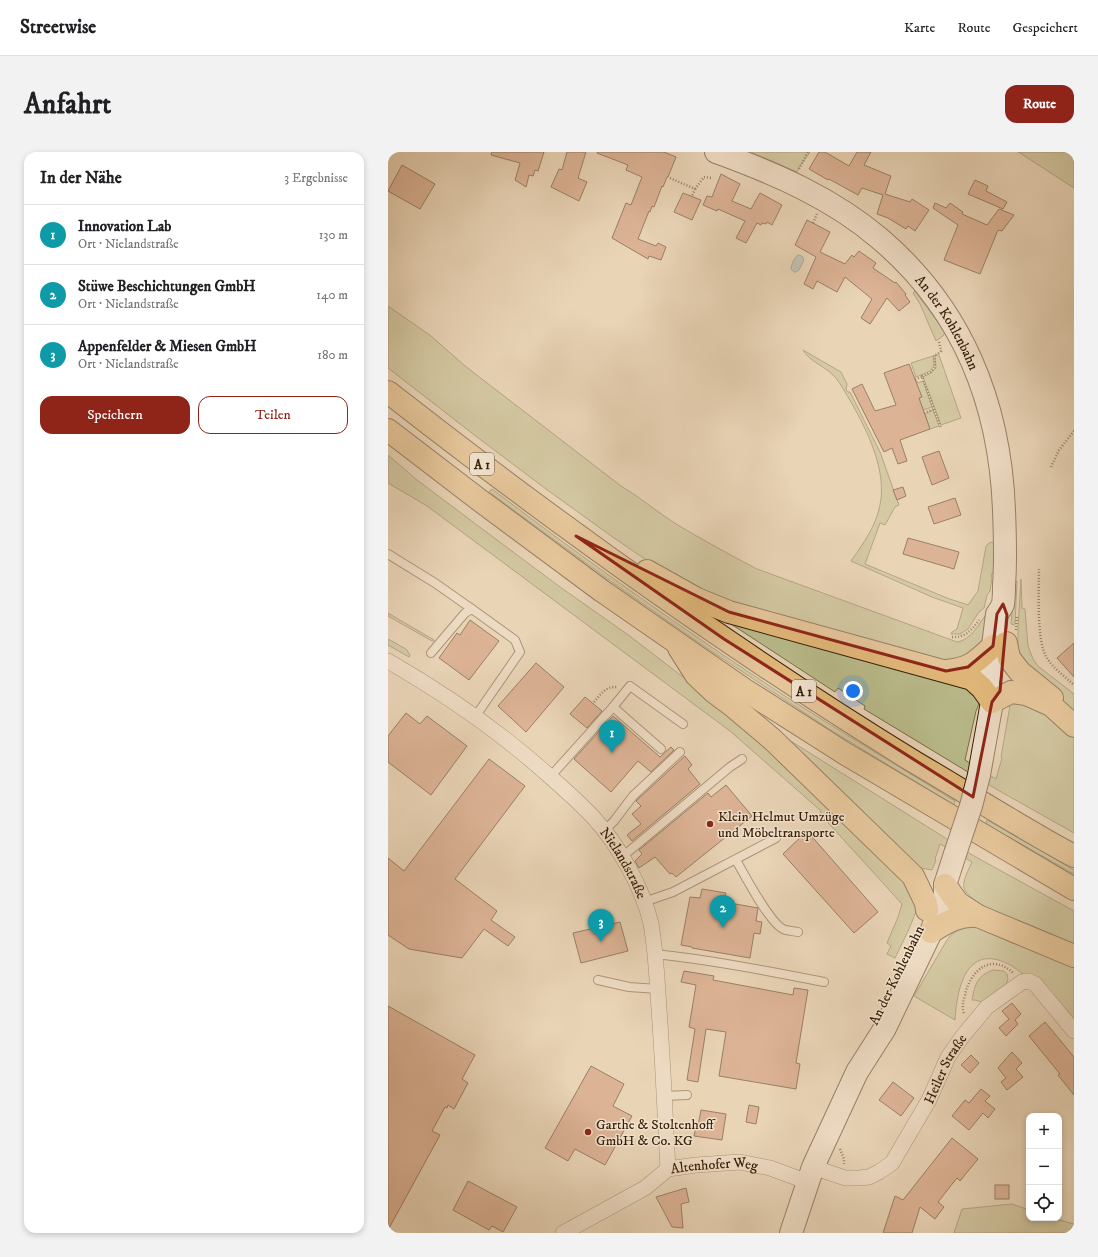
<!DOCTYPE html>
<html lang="de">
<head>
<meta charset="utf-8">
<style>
	:root { --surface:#fff; --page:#f2f2f2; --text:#202124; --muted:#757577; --line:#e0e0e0; --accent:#8f2418 }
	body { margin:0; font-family:"IM FELL DW Pica",serif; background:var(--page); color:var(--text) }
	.controls { position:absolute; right:12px; bottom:12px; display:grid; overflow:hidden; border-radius:8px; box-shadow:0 2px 6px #0003 }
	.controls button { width:36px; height:36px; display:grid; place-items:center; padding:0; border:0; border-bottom:1px solid var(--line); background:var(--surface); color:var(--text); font:20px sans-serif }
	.you { position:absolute; left:465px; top:539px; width:14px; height:14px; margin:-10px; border:3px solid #fff; border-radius:50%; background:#1a73e8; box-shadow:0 0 0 6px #1a73e833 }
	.badge { display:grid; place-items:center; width:26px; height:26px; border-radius:50%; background:var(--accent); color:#fff; font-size:13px; font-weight:700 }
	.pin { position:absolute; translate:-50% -33px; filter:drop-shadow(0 1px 2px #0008) }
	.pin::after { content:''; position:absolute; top:21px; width:14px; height:12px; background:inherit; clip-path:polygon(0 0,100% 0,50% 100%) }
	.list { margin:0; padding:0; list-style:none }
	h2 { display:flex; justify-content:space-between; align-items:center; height:52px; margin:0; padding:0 16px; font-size:17px }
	h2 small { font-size:13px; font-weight:400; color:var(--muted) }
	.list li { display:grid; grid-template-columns:26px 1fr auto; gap:12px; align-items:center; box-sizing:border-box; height:60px; padding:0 16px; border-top:1px solid var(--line) }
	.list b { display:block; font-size:15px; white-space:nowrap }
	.list p { margin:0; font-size:13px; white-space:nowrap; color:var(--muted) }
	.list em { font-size:13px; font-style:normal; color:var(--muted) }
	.actions { display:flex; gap:8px; padding:12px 16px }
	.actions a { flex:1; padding:9px 0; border:1px solid var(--accent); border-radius:12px; text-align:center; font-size:14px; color:var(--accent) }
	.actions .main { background:var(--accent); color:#fff }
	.icon { flex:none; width:22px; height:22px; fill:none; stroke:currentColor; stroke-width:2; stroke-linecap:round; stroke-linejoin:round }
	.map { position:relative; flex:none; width:686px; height:1081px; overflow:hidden; border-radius:12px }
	header { display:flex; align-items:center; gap:24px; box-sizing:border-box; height:56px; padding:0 20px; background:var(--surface); border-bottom:1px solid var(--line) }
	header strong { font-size:19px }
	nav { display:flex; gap:22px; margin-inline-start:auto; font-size:14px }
	.intro { display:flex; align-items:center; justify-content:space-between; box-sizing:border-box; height:96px; padding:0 24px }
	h1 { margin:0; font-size:28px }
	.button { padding:10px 18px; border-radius:12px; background:var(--accent); color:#fff; font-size:14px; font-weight:700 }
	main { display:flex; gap:24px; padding:0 24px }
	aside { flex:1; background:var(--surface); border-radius:12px; box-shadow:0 2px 6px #0003 }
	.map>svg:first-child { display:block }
</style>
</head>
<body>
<header>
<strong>Streetwise</strong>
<nav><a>Karte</a><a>Route</a><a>Gespeichert</a></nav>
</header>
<div class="intro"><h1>Anfahrt</h1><a class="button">Route</a></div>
<main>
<aside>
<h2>In der Nähe<small>3 Ergebnisse</small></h2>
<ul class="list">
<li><span class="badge" style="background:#0f9aa8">1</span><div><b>Innovation Lab</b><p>Ort · Nielandstraße</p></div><em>130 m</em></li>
<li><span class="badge" style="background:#0f9aa8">2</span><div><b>Stüwe Beschichtungen GmbH</b><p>Ort · Nielandstraße</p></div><em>140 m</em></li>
<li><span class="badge" style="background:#0f9aa8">3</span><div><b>Appenfelder &amp; Miesen GmbH</b><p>Ort · Nielandstraße</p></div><em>180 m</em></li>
</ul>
<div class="actions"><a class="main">Speichern</a><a>Teilen</a></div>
</aside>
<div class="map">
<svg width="686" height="1081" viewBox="0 0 686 1081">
	<rect width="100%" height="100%" fill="#e9d4b7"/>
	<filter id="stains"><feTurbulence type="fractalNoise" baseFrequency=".005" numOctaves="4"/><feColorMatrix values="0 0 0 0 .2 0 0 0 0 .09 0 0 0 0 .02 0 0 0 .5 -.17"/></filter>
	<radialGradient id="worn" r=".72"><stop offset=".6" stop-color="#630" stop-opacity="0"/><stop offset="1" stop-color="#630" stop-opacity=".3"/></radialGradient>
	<!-- green -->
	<g fill="#babc8c" stroke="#786c48">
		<path d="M363 0H422C418 7 411 13 409 20Z"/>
		<polygon points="630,0 686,0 686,36 632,1"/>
		<polygon points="527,139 557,180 555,184 548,189 532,152 525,141"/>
		<path d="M0 154 43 184 77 214 233 334C252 345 269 360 288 372 315 388 342 403 369 417L569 490C583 488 591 472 599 461L597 490 567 511 365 462 273 418 226 386 158 337 85 282 0 216Z"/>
		<path d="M415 198 453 220 459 232 458 238 460 240H462L492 300 511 353 507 355 497 373 492 371 477 412 559 446 580 453 590 439 598 394 601 391 604 390 606 391 607 401 606 420 604 421 603 425 604 426 602 439 599 443 596 456 591 460 580 477 572 482H563L564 480 569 477 575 456 544 445 463 409C475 392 488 374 492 353 499 319 480 280 463 250 458 242 453 232 447 225 437 214 422 210 415 198Z"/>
		<polygon points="547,203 551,203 573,266 553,273 535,225 541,222 548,216"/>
		<path d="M545 204C549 219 540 220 528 225L523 211Z"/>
		<polygon points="527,228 528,228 530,231 535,229 544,255 535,258 531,246"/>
		<polygon points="545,258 551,274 542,277 537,262"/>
		<polygon points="0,303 29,328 93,376 172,435 239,482 334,555 478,692 518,733 529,757 521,777 507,806 499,802 503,794 499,791 510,765 514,752 434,664 432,658 342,579 39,354 0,331"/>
		<path d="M104 337C200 410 299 480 400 546 455 581 511 615 567 649L566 653 441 577 317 495 228 433 101 340Z"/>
		<polygon points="633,427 634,456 637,457 640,494 645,507 650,514 686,542 686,559 671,545 641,522 630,496 630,476"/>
		<polygon points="629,429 627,472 626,473 623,472 626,433"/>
		<polygon points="0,461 46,488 46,489 44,489 0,464"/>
		<polygon points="343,472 572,529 591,547 591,552 588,559 577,608 608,627 614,606 613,605 623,548 645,550 686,583 686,681 608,637 476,557 477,554 450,536 447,540"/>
		<polygon points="0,487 18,497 22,503 21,505 0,493"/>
		<path d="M390 581 586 704 686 759V795C666 786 582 756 576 736 574 729 581 717 584 710L552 692 547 707 548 708 544 718 533 716Z"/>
		<polygon points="599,668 686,718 686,722 598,672"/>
		<path d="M580 770 686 811V869C674 857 662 846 650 835 642 828 633 820 624 814 580 789 569 833 567 868L526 844 559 788 562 784 570 778 569 773Z"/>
		<path d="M605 818 616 819 619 822 620 827 618 833 597 851 587 848H584C587 832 589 824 605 818Z"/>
		<polygon points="624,1052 641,1058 641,1066 664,1066 686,1072 686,1081 566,1081 574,1057"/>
	</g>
	<!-- water -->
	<path fill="#9db5ba" stroke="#737871" d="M410 103 414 104 416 108 411 118 408 120H406L403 117C403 113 406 106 410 103Z"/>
	<!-- building -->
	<g fill="#cd8c6d" stroke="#351c03">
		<polygon points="104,0 156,0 150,19 147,18 145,24 141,23 138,35 127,28 132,11 103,3"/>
		<polygon points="179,0 198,0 190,26 199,30 191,49 163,35 171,17 174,18"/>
		<polygon points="209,0 276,0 288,5 280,25 279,25 275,35 274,34 266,55 264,54 262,60 261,59 250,87 268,94 270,91 278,95 273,108 261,104 260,107 224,86 238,51 243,53 254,25 238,18 240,13 209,1"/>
		<polygon points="431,0 437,0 461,14 469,0 483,0 476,13 503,24 497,42 522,50 524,47 541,58 527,79 520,74 518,77 500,66 489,62 495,43 474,36 470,43 441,27 440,28 421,17"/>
		<polygon points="14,13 47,32 32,57 0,39"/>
		<polygon points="333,22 352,32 344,49 363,57 372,41 394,53 384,73 379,70 378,72 374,71 373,73 369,71 358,91 348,86 357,69 330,57 329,59 315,53 319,44 324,45"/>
		<polygon points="587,28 600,34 598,39 619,50 615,57 580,42"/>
		<polygon points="295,41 313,48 304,68 286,60"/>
		<polygon points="547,51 558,56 562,51 575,60 574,62 599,73 611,57 626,63 614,79 610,78 592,122 556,108 570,73 545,56"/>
		<polygon points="419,68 442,80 432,100 457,112 464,103 466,105 471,99 488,111 485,116 507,131 508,130 518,142 517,143 522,150 511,159 499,146 482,172 473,166 484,147 457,125 449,140 429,129 425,137 416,132 428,105 407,93"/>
		<polygon points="521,212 534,245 531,246 542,277 512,288 519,309 510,312 504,296 496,300 464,237 474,232 487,259 508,253 496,221"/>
		<polygon points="551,299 561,326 544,333 534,305"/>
		<polygon points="515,335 518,344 509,348 505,338"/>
		<polygon points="567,346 573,363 546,372 540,355"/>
		<polygon points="520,386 571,400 566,417 515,402"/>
		<polygon points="82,468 111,489 81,528 51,506 69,481 72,483"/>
		<polygon points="686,491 686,525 669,506"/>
		<polygon points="148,511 176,535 138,580 110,554"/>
		<polygon points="197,545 214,559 199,576 182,562"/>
		<polygon points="18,561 32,572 39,564 79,594 43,643 0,610 0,584"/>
		<polygon points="225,564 272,605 283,595 286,598 263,620 250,609 223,640 186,607"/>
		<polygon points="297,604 304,613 300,617 312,632 244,689 239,683 253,672 244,662 253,654 248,649"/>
		<polygon points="101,607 137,634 67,727 109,759 103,768 127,785 120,794 96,777 74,806 21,797 0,783 0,706 16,719"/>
		<polygon points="338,633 364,664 288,725 284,721 282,722 267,705 251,716 247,709 254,702 251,698 320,641 323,645"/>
		<polygon points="419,679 490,760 466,781 395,702"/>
		<polygon points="314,737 338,741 336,750 370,756 368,769 374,770 372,782 366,781 362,806 304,796 304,795 293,793 302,745 312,746"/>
		<polygon points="232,770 240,799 193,811 185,781"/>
		<polygon points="296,819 326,824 325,828 405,843 406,836 420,838 408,911 412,912 408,937 331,924 338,880 318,877 310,930 299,928 307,877 301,875 308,833 293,830"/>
		<polygon points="624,851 633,862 627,868 630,872 618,884 611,876 621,867 614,859"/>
		<polygon points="0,854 87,903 74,927 80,931 66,957 60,953 59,956 57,955 44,979 52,983 0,1078"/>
		<polygon points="657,870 686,905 686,943 670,923 672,922 641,884"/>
		<polygon points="624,900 634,911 628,917 635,925 619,938 613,930 618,926 610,916"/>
		<polygon points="583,903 591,911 582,921 573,913"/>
		<polygon points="203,914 236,932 225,954 244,964 217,1013 187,997 180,1009 157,996"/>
		<polygon points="505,930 526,946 513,964 491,948"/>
		<polygon points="593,937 602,944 597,949 607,957 600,966 595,961 581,978 564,964 577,948 581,951"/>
		<polygon points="361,953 371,955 368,972 358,970"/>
		<polygon points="313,958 338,962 334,988 306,984 308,974 310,974"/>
		<polygon points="564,986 590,1007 572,1029 569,1026 550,1050 556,1055 547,1067 532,1055 524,1081 495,1081 507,1044 515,1048"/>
		<polygon points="80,1029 129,1055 115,1080 104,1074 101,1078 65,1058"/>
		<rect x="607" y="1033" width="14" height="14"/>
		<polygon points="298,1036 301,1050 293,1052 295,1076 284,1075 268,1045"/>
	</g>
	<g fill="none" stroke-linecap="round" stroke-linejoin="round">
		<defs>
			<g id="lane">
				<polyline points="0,402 47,431 84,457"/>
				<polyline points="43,501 77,461 84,457 127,488 132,500 87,565"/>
				<polyline points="225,555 242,534 295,572"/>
				<polyline points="162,625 225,555 273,597"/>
				<polyline points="216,679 226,669 245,644 292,600"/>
				<polyline points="234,705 342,615 354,607"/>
				<path d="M348 708C356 722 381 770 395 777 399 779 406 779 410 780"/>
				<polyline points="256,750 285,740 388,686"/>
				<path d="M267 802C324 808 380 819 436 830"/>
				<polyline points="210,828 241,835 270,837"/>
				<polyline points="276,944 299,943"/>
			</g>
			<g id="street">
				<path id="s1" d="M0 509C57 542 110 578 159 622 175 636 191 650 205 665 230 692 255 736 263 772 268 800 269 828 271 857 275 910 277 964 280 1017"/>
				<path id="s2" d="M425 1015 457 1026H471L481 1025 491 1020 504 1011 541 948 560 905 574 885 599 855 634 830 640 829 647 832 686 879"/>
				<path id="s3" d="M175 1081 257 1036 280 1017 308 1013 352 1010 382 1016 420 1030"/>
			</g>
			<g id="secondary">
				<path id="s4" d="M328 0C386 21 444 46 491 86 574 156 612 251 616 358 617 383 618 408 616 433 616 439 616 446 615 452 614 455 611 459 609 462L600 534 604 550 591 623"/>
				<polyline points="403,1081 425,1015 469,920 497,876 543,780 557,744 557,733 567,702"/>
			</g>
			<g id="highway">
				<path d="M0 240C170 373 344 498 528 611 581 642 632 675 686 704"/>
				<polyline points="0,278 90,347 214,439 357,538 456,601 686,737"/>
				<polyline points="259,419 309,447 341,460 584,527 594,536 604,550 623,540 638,542 663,553 686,574"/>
				<polyline points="618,491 621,506 632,520 664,546"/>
				<polyline points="291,496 308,523 326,540 346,555 385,588 525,724 538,751 539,758"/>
				<path d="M558 519C582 517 588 510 605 494"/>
				<polyline points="557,733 570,751 590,764 686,804"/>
				<path d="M543 780C558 770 573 762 590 764"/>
			</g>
		</defs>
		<!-- lane casing -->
		<use href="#lane" stroke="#624a30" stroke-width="10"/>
		<!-- street casing -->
		<use href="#street" stroke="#624a30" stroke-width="16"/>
		<!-- secondary casing -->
		<use href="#secondary" stroke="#351c03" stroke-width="24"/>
		<!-- highway casing -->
		<use href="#highway" stroke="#351c03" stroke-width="24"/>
		<!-- path -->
		<g stroke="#351c03" stroke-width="2.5" stroke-dasharray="1 2" stroke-linecap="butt">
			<polyline points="411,17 420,0"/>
			<polyline points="282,26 307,37 304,44"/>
			<polyline points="307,37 316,25 323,26"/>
			<polyline points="425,71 429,62"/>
			<polyline points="551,190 553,199 550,202 546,203 547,215 543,220 534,224 553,276"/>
			<polyline points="527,227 534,225"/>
			<polyline points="536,261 546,257"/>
			<polyline points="663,315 671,298 686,279"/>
			<path d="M651 417C651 437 648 490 659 506 665 516 676 524 685 532"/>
			<polyline points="628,478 629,463"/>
			<path d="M564 485C577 486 584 478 591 468"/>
			<path d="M206 550C213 542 218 534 229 535"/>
			<path d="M576 861C574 855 575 850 577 843 582 819 603 800 625 821"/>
			<polyline points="452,997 456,1007 456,1012"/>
		</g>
		<!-- lane -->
		<use href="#lane" stroke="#f1e3d0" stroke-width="8"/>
		<!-- street -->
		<use href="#street" stroke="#f1e3d0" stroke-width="15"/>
		<!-- secondary -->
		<use href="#secondary" stroke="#f1e3d0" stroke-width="22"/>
		<!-- highway -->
		<use href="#highway" stroke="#e4ba7c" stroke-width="22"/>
		<defs>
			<polyline id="secondary-bridge" points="567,702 583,654 591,623"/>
		</defs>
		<!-- secondary-bridge casing -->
		<use href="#secondary-bridge" stroke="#351c03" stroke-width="24" stroke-linecap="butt"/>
		<!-- secondary-bridge -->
		<use href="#secondary-bridge" stroke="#f1e3d0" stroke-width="22"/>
	</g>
	<!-- marked area -->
	<path d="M0 0H686V1081H0ZM188 384 341 460 558 519 580 515 605 494 609 462 615 452 619 463 612 539 604 550 585 645 336 487Z" fill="#e9d4b7" fill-opacity=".55" fill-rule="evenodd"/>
	<path fill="none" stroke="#8f2418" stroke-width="3" stroke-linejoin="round" d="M188 384 341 460 558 519 580 515 605 494 609 462 615 452 619 463 612 539 604 550 585 645 336 487Z"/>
	<!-- markers -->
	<g fill="#8f2418" stroke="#f1e3d0" stroke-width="1.5">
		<circle cx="322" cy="672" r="4"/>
		<circle cx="200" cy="980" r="4"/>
	</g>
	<g text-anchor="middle" stroke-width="3" stroke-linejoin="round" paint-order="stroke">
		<!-- shield labels -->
		<g fill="#f1e3d0" stroke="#6d5840" stroke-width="1">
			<rect x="82" y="301" width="24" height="22" rx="3"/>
			<rect x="404" y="528" width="24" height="22" rx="3"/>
		</g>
		<g font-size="13" font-weight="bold" fill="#351c03">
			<text x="94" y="317">A 1</text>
			<text x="416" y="544">A 1</text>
		</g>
		<!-- street labels -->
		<g font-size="14" fill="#351c03" stroke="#f1e3d0">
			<text dy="5" stroke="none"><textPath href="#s4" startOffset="295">An der Kohlenbahn</textPath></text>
			<text dy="5" stroke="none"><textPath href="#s1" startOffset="314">Nielandstraße</textPath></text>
			<text transform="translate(508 823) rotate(-64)" y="5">An der Kohlenbahn</text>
			<text dy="5" stroke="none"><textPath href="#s2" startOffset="193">Heiler Straße</textPath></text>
			<text dy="5" stroke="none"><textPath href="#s3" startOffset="170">Altenhofer Weg</textPath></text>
		</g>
		<!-- poi labels -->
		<g font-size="14" fill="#351c03" stroke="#f1e3d0" text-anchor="start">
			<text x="330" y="669">Klein Helmut Umzüge<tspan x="330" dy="16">und Möbeltransporte</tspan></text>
			<text x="208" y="977">Garthe &amp; Stoltenhoff<tspan x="208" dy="16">GmbH &amp; Co. KG</tspan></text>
		</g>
	</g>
	<rect width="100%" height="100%" filter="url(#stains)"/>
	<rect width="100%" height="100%" fill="url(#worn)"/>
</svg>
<div class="controls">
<button>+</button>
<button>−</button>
<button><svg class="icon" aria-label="locate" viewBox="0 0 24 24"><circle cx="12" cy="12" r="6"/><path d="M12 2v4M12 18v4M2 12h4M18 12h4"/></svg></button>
</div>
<div class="you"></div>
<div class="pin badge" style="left:224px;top:601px;background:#0f9aa8">1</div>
<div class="pin badge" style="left:335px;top:776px;background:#0f9aa8">2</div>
<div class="pin badge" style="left:213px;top:790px;background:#0f9aa8">3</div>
</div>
</main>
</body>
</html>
